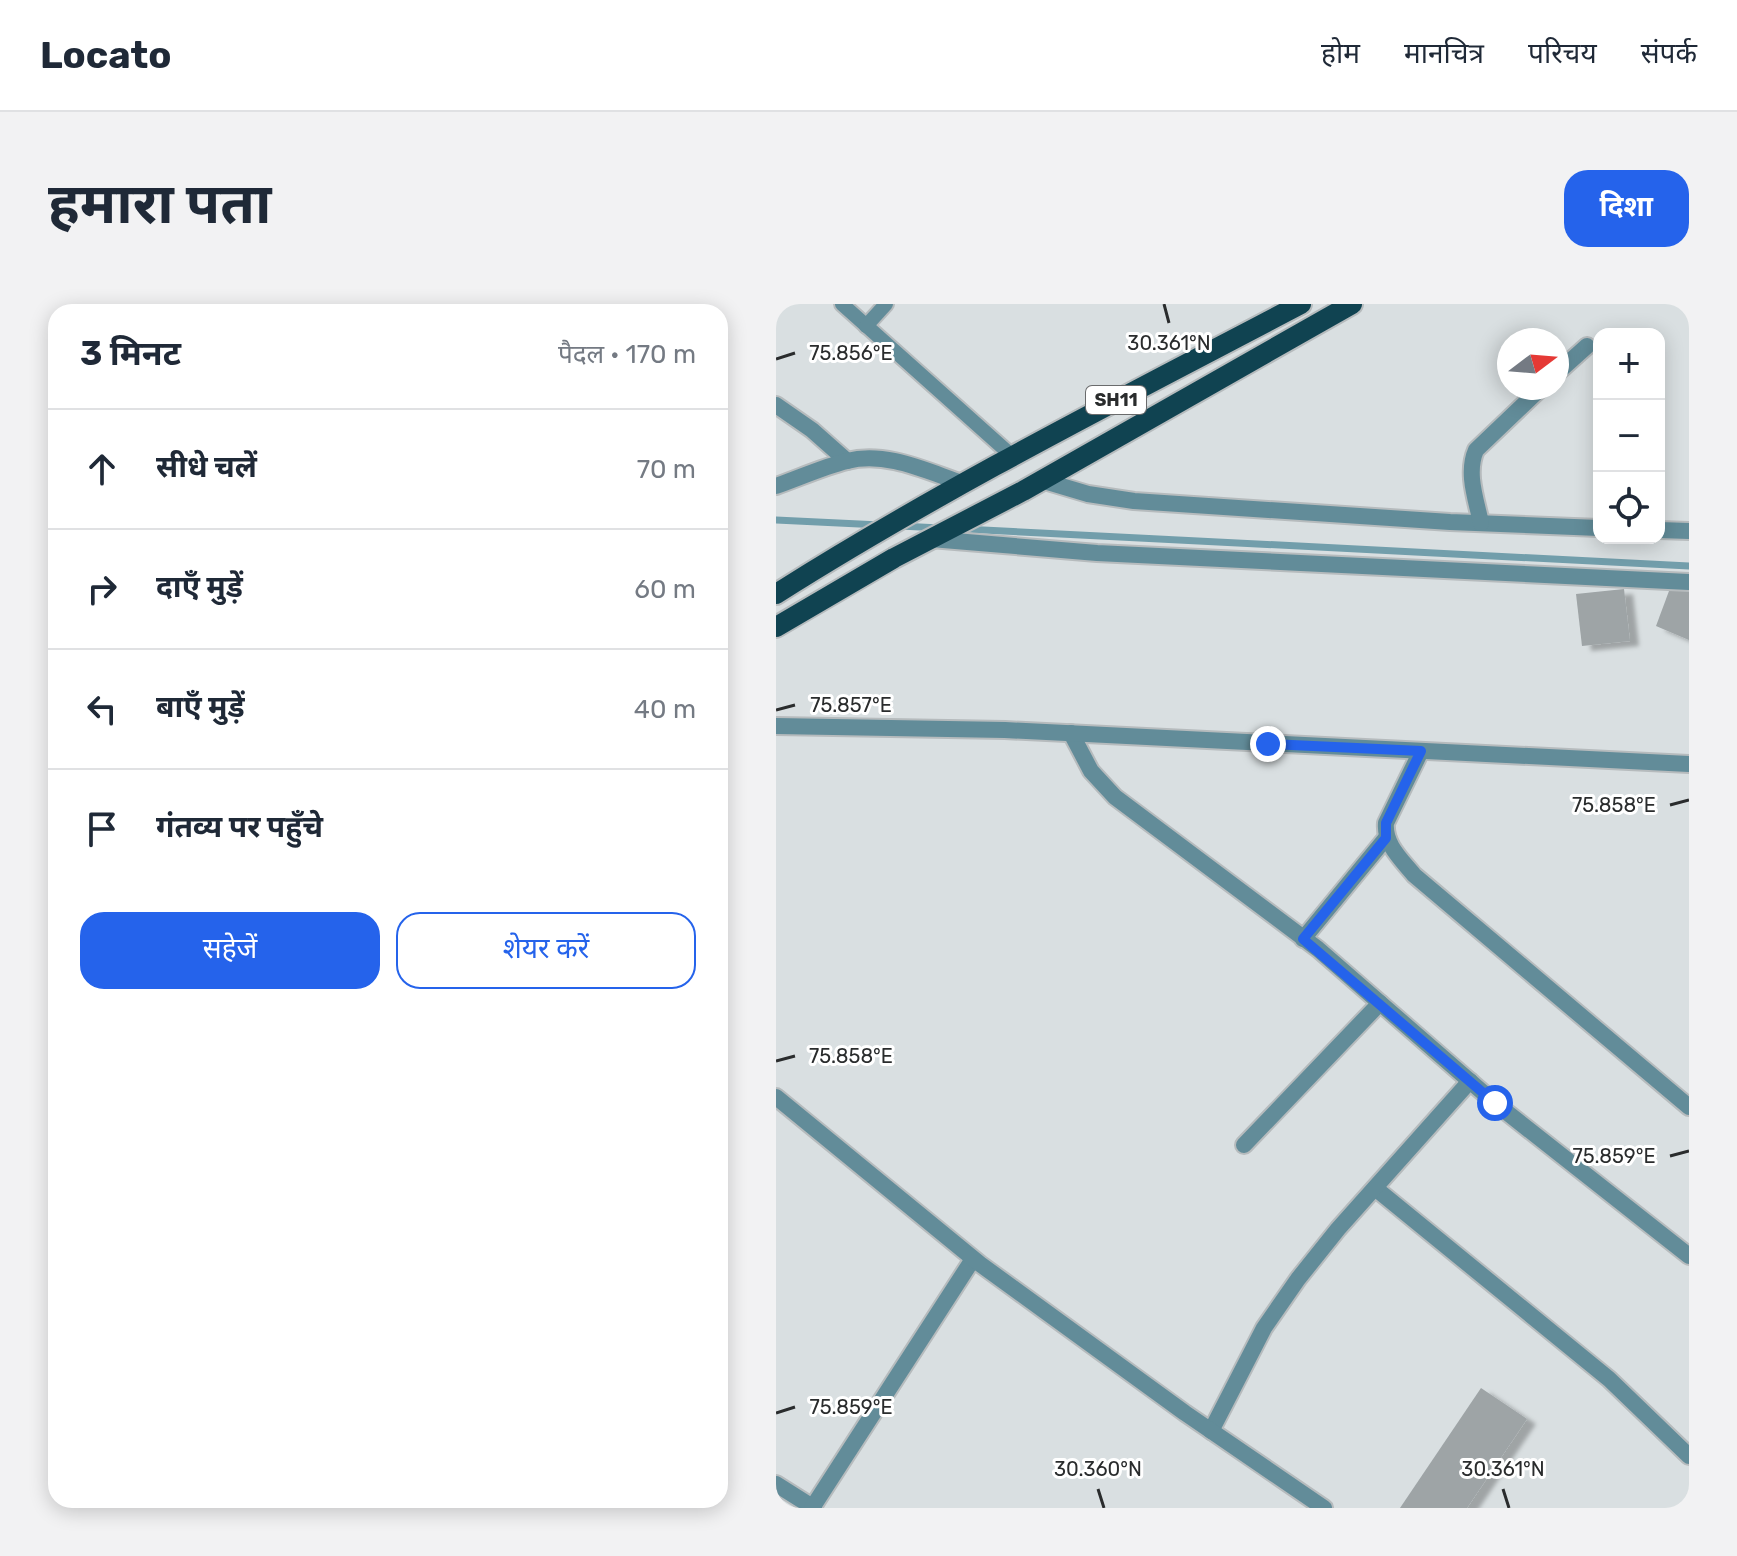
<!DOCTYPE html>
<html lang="hi">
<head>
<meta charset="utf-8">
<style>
	:root { --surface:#fff; --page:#f2f2f3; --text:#1f2937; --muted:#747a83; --line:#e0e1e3; --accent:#2563eb }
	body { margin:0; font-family:Rubik,"Noto Sans Devanagari",sans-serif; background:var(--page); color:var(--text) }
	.controls { position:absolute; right:24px; top:24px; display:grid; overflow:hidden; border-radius:16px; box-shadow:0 4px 20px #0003 }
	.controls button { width:72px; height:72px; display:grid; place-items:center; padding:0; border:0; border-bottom:2px solid var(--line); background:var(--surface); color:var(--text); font:40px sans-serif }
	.compass { position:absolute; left:721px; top:24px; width:72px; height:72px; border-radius:50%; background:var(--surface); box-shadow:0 4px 20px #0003; rotate:74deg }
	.stop { position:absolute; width:24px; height:24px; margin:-18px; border:6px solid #2563eb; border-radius:50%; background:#fff }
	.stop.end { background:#2563eb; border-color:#fff; box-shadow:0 2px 8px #0008 }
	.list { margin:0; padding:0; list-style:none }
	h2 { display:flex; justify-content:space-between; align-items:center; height:104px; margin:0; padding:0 32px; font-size:34px }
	h2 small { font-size:26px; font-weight:400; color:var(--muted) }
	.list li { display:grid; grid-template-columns:52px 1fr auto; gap:24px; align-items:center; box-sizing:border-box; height:120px; padding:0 32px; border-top:2px solid var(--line) }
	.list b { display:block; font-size:30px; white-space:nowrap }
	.list em { font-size:26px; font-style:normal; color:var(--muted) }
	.actions { display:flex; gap:16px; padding:24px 32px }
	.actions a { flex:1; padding:18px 0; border:2px solid var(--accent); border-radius:24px; text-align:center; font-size:28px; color:var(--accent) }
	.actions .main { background:var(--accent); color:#fff }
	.icon { flex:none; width:44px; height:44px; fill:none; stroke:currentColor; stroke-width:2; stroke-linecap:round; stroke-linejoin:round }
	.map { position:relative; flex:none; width:913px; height:1204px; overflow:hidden; border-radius:24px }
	header { display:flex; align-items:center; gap:48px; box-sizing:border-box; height:112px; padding:0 40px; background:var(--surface); border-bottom:2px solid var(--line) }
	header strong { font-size:38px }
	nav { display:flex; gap:44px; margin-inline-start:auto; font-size:28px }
	.intro { display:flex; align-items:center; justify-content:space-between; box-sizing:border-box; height:192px; padding:0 48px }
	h1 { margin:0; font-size:56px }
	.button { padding:20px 36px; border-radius:24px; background:var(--accent); color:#fff; font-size:28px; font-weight:700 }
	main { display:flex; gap:48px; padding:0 48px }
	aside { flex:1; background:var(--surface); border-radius:24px; box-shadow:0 4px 20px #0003 }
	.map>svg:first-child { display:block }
</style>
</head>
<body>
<header>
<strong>Locato</strong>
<nav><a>होम</a><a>मानचित्र</a><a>परिचय</a><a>संपर्क</a></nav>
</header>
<div class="intro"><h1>हमारा पता</h1><a class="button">दिशा</a></div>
<main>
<aside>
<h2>3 मिनट<small>पैदल · 170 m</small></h2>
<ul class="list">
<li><svg class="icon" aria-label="ahead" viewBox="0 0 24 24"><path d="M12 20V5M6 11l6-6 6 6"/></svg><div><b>सीधे चलें</b></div><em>70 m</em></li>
<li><svg class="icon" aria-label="right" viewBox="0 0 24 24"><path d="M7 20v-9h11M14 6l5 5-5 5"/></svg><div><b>दाएँ मुड़ें</b></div><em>60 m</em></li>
<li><svg class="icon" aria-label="left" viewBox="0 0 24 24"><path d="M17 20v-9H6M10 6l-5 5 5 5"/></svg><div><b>बाएँ मुड़ें</b></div><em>40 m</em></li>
<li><svg class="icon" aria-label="arrive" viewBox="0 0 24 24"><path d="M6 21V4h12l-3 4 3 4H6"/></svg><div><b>गंतव्य पर पहुँचे</b></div></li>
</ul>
<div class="actions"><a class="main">सहेजें</a><a>शेयर करें</a></div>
</aside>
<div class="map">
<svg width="913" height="1204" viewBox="0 0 913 1204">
	<defs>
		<filter id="shadow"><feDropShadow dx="9" dy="5" stdDeviation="2" flood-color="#0004"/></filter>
	</defs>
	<rect width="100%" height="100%" fill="#d9dfe1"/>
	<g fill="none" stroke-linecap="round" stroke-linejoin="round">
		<!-- stream -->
		<g stroke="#729eab" stroke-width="7">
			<polyline points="0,216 104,221"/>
			<polyline points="124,222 164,224"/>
			<polyline points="188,225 913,262"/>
		</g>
	</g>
	<!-- building -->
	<g fill="#9ea4a6" filter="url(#shadow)">
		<polygon points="848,285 854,337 806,342 800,290"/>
		<polygon points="893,287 913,287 913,336 880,322"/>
		<polygon points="705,1084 751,1115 691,1204 624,1204"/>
	</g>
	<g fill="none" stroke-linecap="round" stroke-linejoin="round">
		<defs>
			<g id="service">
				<polyline points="66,0 235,151"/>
				<polyline points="90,22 110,0"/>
			</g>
			<g id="minor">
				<polyline points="781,69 811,42"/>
				<polyline points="0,101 36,126 71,157"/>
				<polyline points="265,176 312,190 358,197 674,218 823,224"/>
				<path d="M0 182C23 174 47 163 71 157 110 147 150 167 186 179"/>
				<path d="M705 219C700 195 690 169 700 146L765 84"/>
				<polyline points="883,226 913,227"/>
				<polyline points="155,235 321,249 913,278"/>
				<polyline points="295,429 315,467 339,493 542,645 719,799 913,952"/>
				<path d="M645 447 610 519C608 540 625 555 638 571L913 803"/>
				<polyline points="527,635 610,534"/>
				<polyline points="468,841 604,699"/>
				<polyline points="599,884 833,1075 913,1152"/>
				<polyline points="435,1127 488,1024 522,975 562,925 694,777"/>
				<polyline points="0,1180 38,1204"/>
				<polyline points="36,1204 197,955"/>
			</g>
			<g id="tertiary">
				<polyline points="0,422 229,426 913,460"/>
				<polyline points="0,793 204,960 409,1109 548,1204"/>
			</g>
			<g id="primary">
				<path d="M0 290C169 183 348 93 525 0"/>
				<polyline points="0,323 118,254 247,187 576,0"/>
			</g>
		</defs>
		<!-- service casing -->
		<use href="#service" stroke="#b6bbbd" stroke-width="18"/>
		<!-- minor casing -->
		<use href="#minor" stroke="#b6bbbd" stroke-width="20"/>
		<!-- tertiary casing -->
		<use href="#tertiary" stroke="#b6bbbd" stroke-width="20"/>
		<!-- primary casing -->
		<use href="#primary" stroke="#b6bbbd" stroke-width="24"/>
		<!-- service -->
		<use href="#service" stroke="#628c99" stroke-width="14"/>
		<!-- minor -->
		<use href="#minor" stroke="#628c99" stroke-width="16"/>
		<!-- tertiary -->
		<use href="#tertiary" stroke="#628c99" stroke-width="16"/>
		<!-- primary -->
		<use href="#primary" stroke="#104351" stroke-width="20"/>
	</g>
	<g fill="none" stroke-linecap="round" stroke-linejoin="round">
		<!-- route -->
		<polyline stroke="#2563eb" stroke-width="10" points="492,440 645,447 610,519 610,534 527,635 719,799"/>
	</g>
	<!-- ticks -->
	<path fill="none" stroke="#2a2c2d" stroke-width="3" d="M388 0 393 19M0 55 19 49M0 406 19 401M894 501 913 496M0 757 19 752M894 852 913 847M0 1109 19 1103M322 1185 328 1204M727 1185 733 1204"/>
	<g text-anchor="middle" stroke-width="6" stroke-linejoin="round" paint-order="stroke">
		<!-- shield labels -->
		<rect fill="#fff" stroke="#6a6b6c" stroke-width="2" x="310" y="82" width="60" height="28" rx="6"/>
		<g font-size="18" font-weight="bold" fill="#2a2c2d">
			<text x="340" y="102">SH11</text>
		</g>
	</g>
	<g font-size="20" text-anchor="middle" fill="#2a2c2d" stroke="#fff" stroke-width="6" stroke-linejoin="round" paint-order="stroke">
		<text x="393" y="46">30.361°N</text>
		<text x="75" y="56">75.856°E</text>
		<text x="75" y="408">75.857°E</text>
		<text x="838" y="508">75.858°E</text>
		<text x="75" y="759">75.858°E</text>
		<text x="838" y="859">75.859°E</text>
		<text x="75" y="1110">75.859°E</text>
		<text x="322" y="1172">30.360°N</text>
		<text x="727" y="1172">30.361°N</text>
	</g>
</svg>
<div class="controls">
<button>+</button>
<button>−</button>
<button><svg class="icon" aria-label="locate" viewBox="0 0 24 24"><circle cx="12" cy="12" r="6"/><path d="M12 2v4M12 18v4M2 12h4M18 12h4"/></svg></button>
</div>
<svg class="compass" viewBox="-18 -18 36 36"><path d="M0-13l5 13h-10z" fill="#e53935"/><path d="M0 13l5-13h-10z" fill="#747a83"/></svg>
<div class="stop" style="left:719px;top:799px"></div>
<div class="stop end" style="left:492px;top:440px"></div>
</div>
</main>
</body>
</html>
